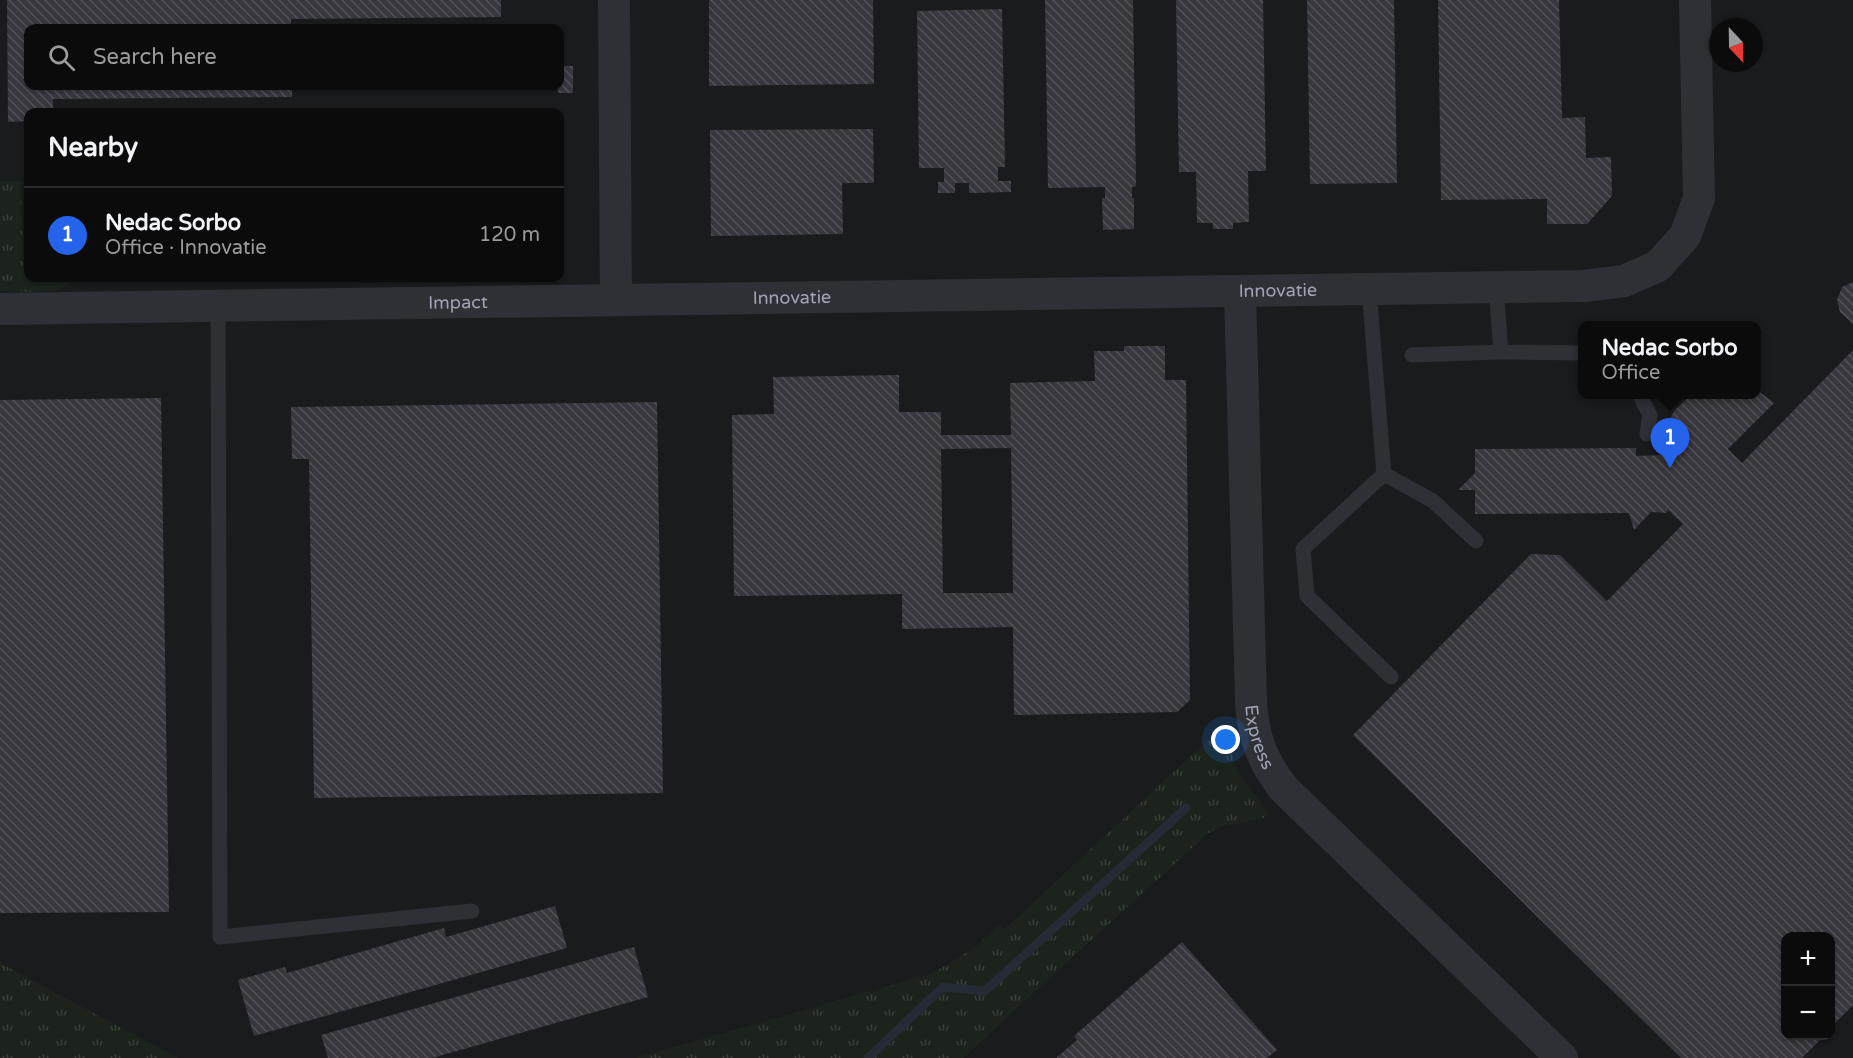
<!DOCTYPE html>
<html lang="en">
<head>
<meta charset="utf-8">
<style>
	:root { --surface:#0b0b0c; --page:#19191a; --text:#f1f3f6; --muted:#9a9b9d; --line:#2b2b2d; --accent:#2563eb }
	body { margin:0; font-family:"Varela Round",sans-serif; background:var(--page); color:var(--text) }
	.controls { position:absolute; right:18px; bottom:18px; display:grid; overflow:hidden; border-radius:12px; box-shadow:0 2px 4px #0004 }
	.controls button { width:54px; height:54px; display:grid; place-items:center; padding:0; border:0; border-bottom:2px solid var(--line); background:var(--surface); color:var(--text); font:30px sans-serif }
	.compass { position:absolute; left:1709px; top:18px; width:54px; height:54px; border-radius:50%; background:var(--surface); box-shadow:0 2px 4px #0004; rotate:158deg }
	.you { position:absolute; left:1226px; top:740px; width:21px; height:21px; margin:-15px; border:4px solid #fff; border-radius:50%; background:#1a73e8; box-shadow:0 0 0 9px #1a73e833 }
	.badge { display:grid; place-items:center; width:39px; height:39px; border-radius:50%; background:var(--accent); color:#fff; font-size:20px; font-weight:700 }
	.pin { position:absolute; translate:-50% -50px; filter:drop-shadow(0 2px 3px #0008) }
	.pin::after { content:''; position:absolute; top:32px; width:21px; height:18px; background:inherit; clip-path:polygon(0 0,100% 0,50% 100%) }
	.popup { position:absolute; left:1578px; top:321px; width:183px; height:78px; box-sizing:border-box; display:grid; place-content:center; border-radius:12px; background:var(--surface); filter:drop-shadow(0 2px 4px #0005); font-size:20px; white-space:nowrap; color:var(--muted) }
	.popup b { font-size:22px; color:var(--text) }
	.popup::after { content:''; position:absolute; left:50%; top:100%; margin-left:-12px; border:12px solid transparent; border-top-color:var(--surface) }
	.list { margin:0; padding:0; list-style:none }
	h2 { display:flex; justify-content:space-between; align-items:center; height:78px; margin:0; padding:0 24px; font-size:26px }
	h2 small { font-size:20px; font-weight:400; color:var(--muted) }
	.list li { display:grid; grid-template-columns:39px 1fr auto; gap:18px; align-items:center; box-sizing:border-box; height:96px; padding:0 24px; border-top:2px solid var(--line) }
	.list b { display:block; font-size:22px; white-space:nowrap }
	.list p { margin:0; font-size:20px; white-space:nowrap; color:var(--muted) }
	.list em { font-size:20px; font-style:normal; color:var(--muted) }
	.icon { flex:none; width:33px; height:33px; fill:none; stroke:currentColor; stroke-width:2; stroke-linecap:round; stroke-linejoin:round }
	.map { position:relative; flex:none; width:1853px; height:1058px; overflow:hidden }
	.search { position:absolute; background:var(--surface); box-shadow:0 2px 4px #0004; left:24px; top:24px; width:540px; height:66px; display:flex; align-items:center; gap:15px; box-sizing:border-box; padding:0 21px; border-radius:12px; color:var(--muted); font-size:22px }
	.panel { position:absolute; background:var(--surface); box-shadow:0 2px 4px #0004; left:24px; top:108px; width:540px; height:174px; border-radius:12px }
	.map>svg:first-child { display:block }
</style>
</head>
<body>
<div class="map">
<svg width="1853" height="1058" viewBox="0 0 1853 1058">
	<defs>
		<pattern id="grass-tufts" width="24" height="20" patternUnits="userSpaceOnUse" patternTransform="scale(1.5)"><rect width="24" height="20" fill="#1b231c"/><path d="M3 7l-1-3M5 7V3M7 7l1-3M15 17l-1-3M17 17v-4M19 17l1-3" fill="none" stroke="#39403b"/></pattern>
		<pattern id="building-back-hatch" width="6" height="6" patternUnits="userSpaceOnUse" patternTransform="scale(1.5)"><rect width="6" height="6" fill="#38373d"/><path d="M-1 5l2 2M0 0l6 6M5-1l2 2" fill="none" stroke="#525157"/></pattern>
	</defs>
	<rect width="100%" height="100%" fill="#0f0f10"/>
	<!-- built -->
	<path fill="#1a1b1d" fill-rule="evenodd" d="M0 0H1853V1058H0ZM1718 27H1754V63H1718ZM28 28H560V86H28ZM28 112H560V278H28ZM1583 326H1757V394H1583ZM1786 936H1830V1036H1786Z"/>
	<!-- grass -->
	<g fill="url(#grass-tufts)">
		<path d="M0 181H21L23 268H28V278H74C63 297 20 291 0 291Z"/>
		<polygon points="1210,738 1224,739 1229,744 1238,772 1268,813 1264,818 1220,827 1206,835 963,1058 635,1058 931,974 977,946 998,925 1005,929"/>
		<polygon points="0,963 178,1058 0,1058"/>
	</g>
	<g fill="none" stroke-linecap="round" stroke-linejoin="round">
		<!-- stream -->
		<polyline stroke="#242b35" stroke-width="9" points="868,1058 943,987 985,991 1186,808"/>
	</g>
	<!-- building -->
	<g fill="url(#building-back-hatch)" fill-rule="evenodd">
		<polygon points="7,0 501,0 501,17 291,19 291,28 28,28 28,86 292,86 292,97 53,99 53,112 28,112 28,121 8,122"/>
		<polygon points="709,0 873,0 874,84 709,86"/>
		<polygon points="1045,0 1133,0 1136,186 1132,187 1132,198 1134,198 1134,229 1103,230 1102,198 1105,198 1105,187 1048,188"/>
		<polygon points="1176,0 1263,0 1266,171 1248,171 1249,222 1233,223 1233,229 1213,229 1213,223 1197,223 1196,172 1179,172"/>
		<polygon points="1307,0 1394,0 1397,183 1310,184"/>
		<polygon points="1438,0 1559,0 1562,118 1585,117 1586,158 1611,157 1612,196 1587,224 1547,224 1547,199 1441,200"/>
		<polygon points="1002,9 1005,167 998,167 998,181 1011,181 1011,192 969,193 969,183 955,183 955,193 938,193 938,182 944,182 944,168 919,168 917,11"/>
		<polygon points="560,66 573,66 573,93 558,93"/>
		<polygon points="873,129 874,183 842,183 843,234 711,236 710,130"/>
		<polygon points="1853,282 1853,324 1840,312 1837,300 1842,287"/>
		<path d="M1124 346H1165V380H1186L1190 700 1177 712 1014 715 1013 627 902 629V594L734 596 732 415 774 414 773 377 899 375V412H941V435H1011L1010 383 1095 381 1094 351H1124ZM1011 448 1013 593H943L941 449Z"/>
		<polygon points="1853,350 1853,1005 1830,1028 1830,936 1786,936 1786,1036 1824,1036 1802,1058 1681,1058 1353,735 1531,554 1560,555 1607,601 1683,524 1668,510 1666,513 1651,512 1634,530 1629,513 1475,514 1475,490 1458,490 1475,473 1475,449 1636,448 1636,456 1663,455 1664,436 1669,420 1675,410 1691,395 1757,394 1757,390 1774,403 1728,449 1742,463"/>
		<polygon points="161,398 169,912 0,913 0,400"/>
		<polygon points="657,402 663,793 314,798 309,459 292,459 291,407"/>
		<polygon points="555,906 567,948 254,1036 238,980 285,967 287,973 444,928 446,937"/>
		<polygon points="1182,942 1277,1050 1267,1058 1056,1058 1077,1040 1074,1036"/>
		<polygon points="634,947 648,997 432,1058 328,1058 321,1035"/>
	</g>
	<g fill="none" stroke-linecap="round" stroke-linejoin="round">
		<!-- lane -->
		<g stroke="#2f3036" stroke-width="15">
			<polyline points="1496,287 1501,352 1580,353 1583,355"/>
			<polyline points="1369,290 1384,474 1303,549 1307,596 1391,677"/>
			<polyline points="218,305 220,937 472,911"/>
			<polyline points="1412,355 1501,352"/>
			<polyline points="1639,394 1650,415 1647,434"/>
			<polyline points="1384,474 1433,501 1476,541"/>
		</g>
		<!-- street -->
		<g stroke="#2f3036" stroke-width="32">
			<polyline points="614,0 616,299"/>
			<path id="s1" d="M1240 292 1251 701C1253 737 1262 761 1284 789L1562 1058"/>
			<path id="s2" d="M0 309 1584 286 1624 281 1658 266 1685 236 1699 198 1695 0"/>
		</g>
	</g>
	<g text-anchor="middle" stroke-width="6" stroke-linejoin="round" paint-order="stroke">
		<!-- street labels -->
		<g font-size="18" fill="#9ea2b3" stroke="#0a0a0b">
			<text dy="6" stroke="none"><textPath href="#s2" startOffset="1278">Innovatie</textPath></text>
			<text dy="6" stroke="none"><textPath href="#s2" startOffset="792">Innovatie</textPath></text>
			<text dy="6" stroke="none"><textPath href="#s2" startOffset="458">Impact</textPath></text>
			<text dy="6" stroke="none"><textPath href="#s1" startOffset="446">Express</textPath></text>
		</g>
	</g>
</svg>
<div class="controls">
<button>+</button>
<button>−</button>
</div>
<svg class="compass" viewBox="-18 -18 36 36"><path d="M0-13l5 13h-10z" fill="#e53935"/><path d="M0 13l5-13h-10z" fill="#9a9b9d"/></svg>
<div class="you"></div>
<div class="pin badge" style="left:1670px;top:468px">1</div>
<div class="popup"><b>Nedac Sorbo</b>Office</div>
<div class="search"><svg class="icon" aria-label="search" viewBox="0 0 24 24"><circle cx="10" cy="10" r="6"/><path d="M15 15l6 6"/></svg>Search here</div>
<section class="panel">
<h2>Nearby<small></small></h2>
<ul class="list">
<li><span class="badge">1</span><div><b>Nedac Sorbo</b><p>Office · Innovatie</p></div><em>120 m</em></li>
</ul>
</section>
</div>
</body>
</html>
